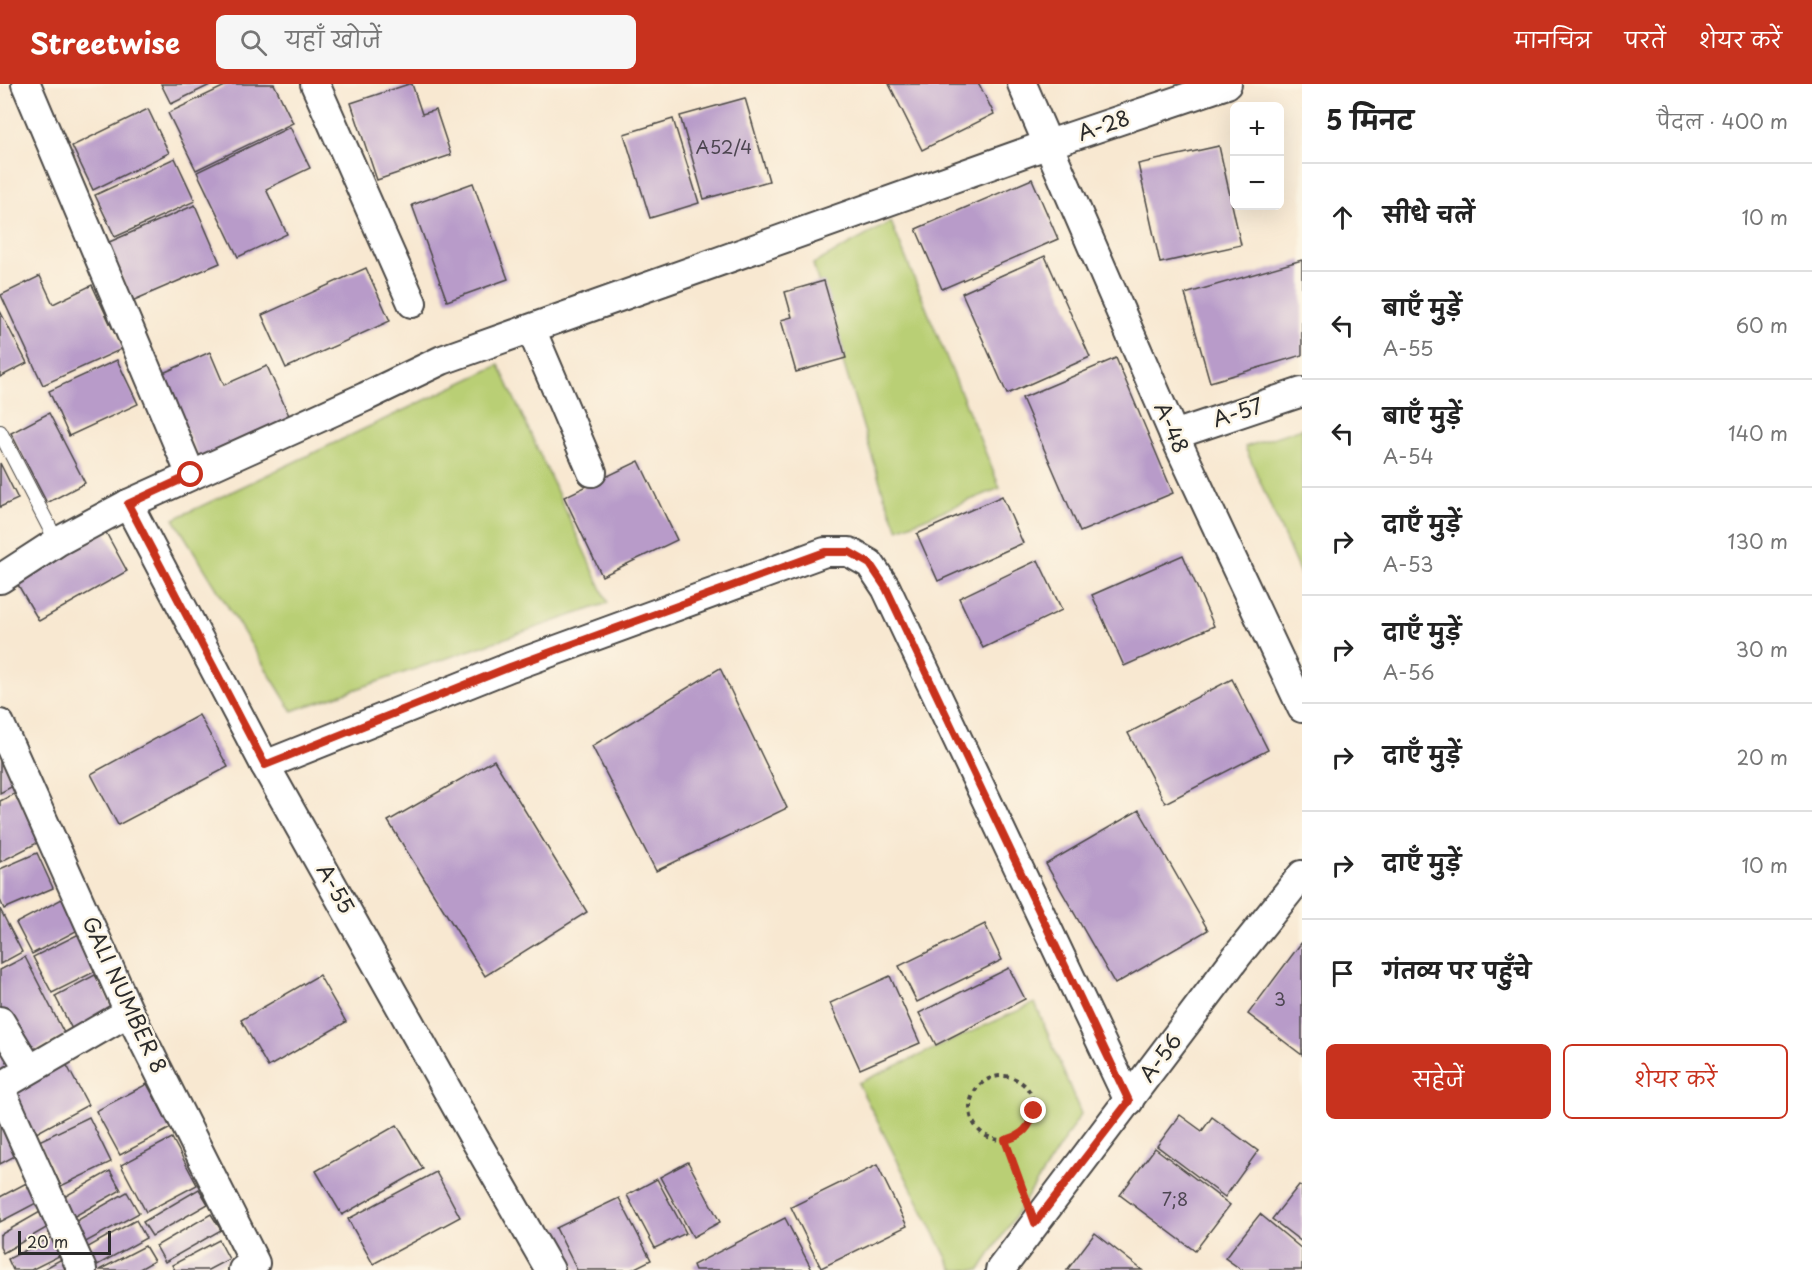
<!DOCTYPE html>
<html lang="hi">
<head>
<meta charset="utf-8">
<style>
	:root { --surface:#fff; --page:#f6f6f6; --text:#222; --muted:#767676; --line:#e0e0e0; --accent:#c8321e }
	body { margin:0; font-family:"Playpen Sans","Playpen Sans Deva",sans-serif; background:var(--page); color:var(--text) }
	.controls { position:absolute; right:18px; top:18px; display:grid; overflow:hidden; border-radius:9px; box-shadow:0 6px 24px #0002 }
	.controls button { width:54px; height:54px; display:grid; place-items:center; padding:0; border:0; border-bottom:2px solid var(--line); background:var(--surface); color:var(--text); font:30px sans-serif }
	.scale { position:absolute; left:18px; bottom:15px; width:93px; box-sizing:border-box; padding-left:6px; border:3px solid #2b2b2b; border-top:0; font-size:16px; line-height:21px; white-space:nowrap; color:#2b2b2b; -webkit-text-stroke:4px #fcf5e5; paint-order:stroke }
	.stop { position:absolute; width:18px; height:18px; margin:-14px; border:4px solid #c8321e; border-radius:50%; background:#fff }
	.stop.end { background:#c8321e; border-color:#fff; box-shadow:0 2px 6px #0008 }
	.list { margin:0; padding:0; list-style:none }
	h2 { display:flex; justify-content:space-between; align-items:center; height:78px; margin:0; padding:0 24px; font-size:26px }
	h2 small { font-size:20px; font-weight:400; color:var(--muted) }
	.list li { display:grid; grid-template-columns:39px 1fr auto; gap:18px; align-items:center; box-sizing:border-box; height:108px; padding:0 24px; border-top:2px solid var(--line) }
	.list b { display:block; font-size:22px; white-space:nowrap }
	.list p { margin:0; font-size:20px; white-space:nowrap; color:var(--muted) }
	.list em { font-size:20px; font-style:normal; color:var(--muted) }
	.actions { display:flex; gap:12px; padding:18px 24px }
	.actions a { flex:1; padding:14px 0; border:2px solid var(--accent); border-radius:9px; text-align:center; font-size:21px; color:var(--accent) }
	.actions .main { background:var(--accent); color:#fff }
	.icon { flex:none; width:33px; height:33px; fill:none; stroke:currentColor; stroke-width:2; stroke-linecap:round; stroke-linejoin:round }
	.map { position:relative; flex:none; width:1302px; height:1186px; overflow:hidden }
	header { display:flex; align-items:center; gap:36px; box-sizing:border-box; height:84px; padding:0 30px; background:var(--accent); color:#fff }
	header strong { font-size:28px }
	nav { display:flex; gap:33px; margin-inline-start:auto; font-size:21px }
	.search { width:420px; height:54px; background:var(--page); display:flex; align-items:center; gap:15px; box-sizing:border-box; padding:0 21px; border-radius:9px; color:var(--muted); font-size:22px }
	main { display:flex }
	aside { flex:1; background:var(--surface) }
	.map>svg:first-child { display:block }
</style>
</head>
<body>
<header>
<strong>Streetwise</strong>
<div class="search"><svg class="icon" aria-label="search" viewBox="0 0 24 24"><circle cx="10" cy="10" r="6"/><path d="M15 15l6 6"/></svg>यहाँ खोजें</div>
<nav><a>मानचित्र</a><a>परतें</a><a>शेयर करें</a></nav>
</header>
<main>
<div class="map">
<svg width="1302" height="1186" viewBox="0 0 1302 1186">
	<rect width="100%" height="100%" fill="#fcf5e5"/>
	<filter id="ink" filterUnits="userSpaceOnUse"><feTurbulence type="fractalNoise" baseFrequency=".0167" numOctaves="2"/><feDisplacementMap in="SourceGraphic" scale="12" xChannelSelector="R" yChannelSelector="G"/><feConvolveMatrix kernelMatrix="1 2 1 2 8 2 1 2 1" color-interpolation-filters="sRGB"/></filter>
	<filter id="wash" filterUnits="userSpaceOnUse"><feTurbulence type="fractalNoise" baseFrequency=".008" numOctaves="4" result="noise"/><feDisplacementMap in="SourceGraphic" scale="24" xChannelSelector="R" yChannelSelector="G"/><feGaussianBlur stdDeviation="1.35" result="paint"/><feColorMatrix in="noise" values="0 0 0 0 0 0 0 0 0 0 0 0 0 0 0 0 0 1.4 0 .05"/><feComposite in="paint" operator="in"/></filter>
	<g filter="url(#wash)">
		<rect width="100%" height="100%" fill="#f8e8d1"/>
		<!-- green -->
		<g fill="#b9cf74" stroke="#727d50" stroke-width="1.5">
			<polygon points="891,138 1000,404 898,445 884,411 813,180"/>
			<polygon points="499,281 608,519 292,627 174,435"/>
			<polygon points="1302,344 1302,494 1245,363"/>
			<polygon points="1035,919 1081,1030 980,1186 953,1186 858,999"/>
		</g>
		<g id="blocks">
			<!-- building -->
			<g fill="#b89bc9">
				<polygon points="161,0 212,0 171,20"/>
				<polygon points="229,0 274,0 293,39 196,86 168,29"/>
				<polygon points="409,0 412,0 422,30 436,26 451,71 377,96 351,19"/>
				<polygon points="889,0 979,0 994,30 922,66"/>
				<polygon points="745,14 769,97 704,115 680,32"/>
				<polygon points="148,25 169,69 93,106 72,62"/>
				<polygon points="673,35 699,119 650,134 624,50"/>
				<polygon points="290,43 310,84 266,105 287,150 238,173 197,88"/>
				<polygon points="1219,62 1241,161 1160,179 1138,80"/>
				<polygon points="175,74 195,117 115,153 95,111"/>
				<polygon points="1032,95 1058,155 942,205 916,145"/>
				<polygon points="473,99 508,195 447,217 412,121"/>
				<polygon points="195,121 220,179 132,217 107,159"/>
				<polygon points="1045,172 1090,273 1007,310 962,209"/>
				<polygon points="1302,176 1302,271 1210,298 1185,210"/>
				<polygon points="366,184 390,237 286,284 262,231"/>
				<polygon points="40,192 53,220 92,201 122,265 43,301 1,211"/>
				<polygon points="824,197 846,274 796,288 781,236 792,233 785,208"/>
				<polygon points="0,227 27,279 0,293"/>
				<polygon points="210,268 224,301 267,282 291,336 200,376 161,290"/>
				<polygon points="1116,274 1173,409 1080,448 1022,314"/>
				<polygon points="117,276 138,320 69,352 49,307"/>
				<polygon points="49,329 85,399 47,419 11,349"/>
				<polygon points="639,377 677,456 602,492 564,413"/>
				<polygon points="0,379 18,415 0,423"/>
				<polygon points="1002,412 1023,459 938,497 917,450"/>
				<polygon points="103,443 127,487 39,537 14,494"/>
				<polygon points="1183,471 1214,542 1124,582 1092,511"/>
				<polygon points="1038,476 1062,526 983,564 959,514"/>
				<polygon points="720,584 787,724 656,787 592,662"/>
				<polygon points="1232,595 1268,666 1165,719 1128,649"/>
				<polygon points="199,631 228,683 118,741 91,690"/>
				<polygon points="0,671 15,701 0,709"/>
				<polygon points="494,676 587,828 485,892 388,737"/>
				<polygon points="16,709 41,757 0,778 0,717"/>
				<polygon points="1139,726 1208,846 1115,900 1046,780"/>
				<polygon points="37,769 53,804 4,825 0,816 0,785"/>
				<polygon points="62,815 78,846 32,870 16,839"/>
				<polygon points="0,825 22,868 0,880"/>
				<polygon points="985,840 1002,876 917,918 899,882"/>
				<polygon points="83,848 102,884 52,909 33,873"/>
				<polygon points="1302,858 1302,971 1248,930"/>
				<polygon points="25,873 65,951 24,972 0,925 0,886"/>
				<polygon points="1009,884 1025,915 936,961 919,929"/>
				<polygon points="95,891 115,928 74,949 55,912"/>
				<polygon points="319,891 346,938 268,983 241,936"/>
				<polygon points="890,892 920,959 860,985 830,919"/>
				<polygon points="0,951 17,984 0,993"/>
				<polygon points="63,974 88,1021 29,1053 3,1006"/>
				<polygon points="147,1000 171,1044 120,1071 96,1027"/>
				<polygon points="0,1017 26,1066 0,1080"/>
				<polygon points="1180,1031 1202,1047 1212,1033 1258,1067 1225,1113 1157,1062"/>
				<polygon points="89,1033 111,1078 61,1102 39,1057"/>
				<polygon points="397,1041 423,1085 342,1131 316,1087"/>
				<polygon points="172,1054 197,1101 146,1128 121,1081"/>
				<polygon points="1155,1064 1230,1121 1195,1167 1120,1111"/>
				<polygon points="688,1078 720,1138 693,1153 660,1093"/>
				<polygon points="877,1081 907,1142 821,1184 791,1123"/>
				<polygon points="110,1087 121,1106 66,1137 55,1118"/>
				<polygon points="436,1088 460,1133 373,1180 348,1135"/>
				<polygon points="657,1095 686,1149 655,1164 627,1111"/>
				<polygon points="32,1096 42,1116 0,1138 0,1113"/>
				<polygon points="1299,1101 1302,1103 1302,1158 1272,1135"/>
				<polygon points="199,1105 208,1120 152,1152 143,1138"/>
				<polygon points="127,1108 139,1129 82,1160 71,1140"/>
				<polygon points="619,1114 651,1176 631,1186 577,1186 556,1144"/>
				<polygon points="47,1124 55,1139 3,1169 0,1163 0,1151"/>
				<polygon points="211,1130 221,1146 165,1178 156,1162"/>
				<polygon points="1260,1130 1302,1165 1302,1186 1242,1186 1225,1174"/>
				<polygon points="785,1134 812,1186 695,1186 693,1181"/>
				<polygon points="136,1136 146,1154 92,1184 83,1166"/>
				<polygon points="1095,1149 1142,1186 1067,1186"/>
				<polygon points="54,1152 63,1170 31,1186 13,1186 8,1175"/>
				<polygon points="219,1156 229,1175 208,1186 175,1186 172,1181"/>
				<polygon points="145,1162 154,1177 138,1186 99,1186"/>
				<polygon points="67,1172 75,1186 42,1186"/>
			</g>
		</g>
	</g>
	<g filter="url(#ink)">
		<use href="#blocks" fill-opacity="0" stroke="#4a4744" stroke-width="1.5"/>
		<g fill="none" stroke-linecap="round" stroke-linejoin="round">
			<defs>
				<polyline id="service" points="0,348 57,458"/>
				<g id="minor">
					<polyline points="26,0 191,391"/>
					<polyline points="315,0 412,219"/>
					<polyline points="1022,0 1174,351 1302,624"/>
					<polyline points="531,245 592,388"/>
					<polyline points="1174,351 1302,308"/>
					<polyline points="128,420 265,681 473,1052 550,1186"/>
					<polyline points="0,495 57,458 128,420 365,313 442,276 1049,60 1227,0"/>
					<polyline points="0,640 129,928 255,1179 243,1186"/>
					<polyline points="265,681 510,583 825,468 849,468 870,480 886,504 1129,1017"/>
					<polyline points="0,937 29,985"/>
					<polyline points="0,1003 129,928"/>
					<polyline points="0,1004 82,1186"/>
					<polyline points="1000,1186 1237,872 1302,791"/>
				</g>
			</defs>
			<!-- service casing -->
			<use href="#service" stroke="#4a4744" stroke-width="16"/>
			<!-- minor casing -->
			<use href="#minor" stroke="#4a4744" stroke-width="32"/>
			<!-- path -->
			<g stroke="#4a4744" stroke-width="4" stroke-dasharray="4.5 4.5" stroke-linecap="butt">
				<circle cx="1002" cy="1024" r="32"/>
				<polyline points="1006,1056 1023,1105"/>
			</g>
			<!-- service -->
			<use href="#service" stroke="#fff" stroke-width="14"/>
			<!-- minor -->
			<use href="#minor" stroke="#fff" stroke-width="28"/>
		</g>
	</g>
	<g fill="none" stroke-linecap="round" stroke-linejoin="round" filter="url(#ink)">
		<!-- route -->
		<path stroke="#c8321e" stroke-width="8" d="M191 391 128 420 265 681 510 583 825 468H849L870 480 886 504 1129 1017 1035 1139 1005 1056C1022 1052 1030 1044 1034 1027"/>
	</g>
	<g text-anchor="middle" stroke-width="5" stroke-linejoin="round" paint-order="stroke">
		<!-- number labels -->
		<g font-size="18" fill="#4e4752">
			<text x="724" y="70">A52/4</text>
			<text x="1280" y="922">3</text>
			<text x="1175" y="1122">7;8</text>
		</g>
		<!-- street labels -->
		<g font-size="21" fill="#2b2b2b" stroke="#fcf5e5">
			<text transform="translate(1104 42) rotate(-19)" y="7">A-28</text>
			<text transform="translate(1238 329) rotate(-18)" y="7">A-57</text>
			<text transform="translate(1171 344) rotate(66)" y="7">A-48</text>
			<text transform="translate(335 805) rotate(61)" y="7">A-55</text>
			<text transform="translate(124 911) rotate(65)" y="7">GALI NUMBER 8</text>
			<text transform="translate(1161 974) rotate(-53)" y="7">A-56</text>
		</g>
	</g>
</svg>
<div class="controls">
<button>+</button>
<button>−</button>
</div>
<div class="scale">20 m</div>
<div class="stop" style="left:191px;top:391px"></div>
<div class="stop end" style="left:1034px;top:1027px"></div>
</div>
<aside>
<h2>5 मिनट<small>पैदल · 400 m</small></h2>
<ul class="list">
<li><svg class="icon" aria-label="ahead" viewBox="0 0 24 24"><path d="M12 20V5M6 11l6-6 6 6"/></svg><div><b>सीधे चलें</b></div><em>10 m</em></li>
<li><svg class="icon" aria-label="left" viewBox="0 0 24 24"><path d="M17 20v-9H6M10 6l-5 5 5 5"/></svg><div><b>बाएँ मुड़ें</b><p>A-55</p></div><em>60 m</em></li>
<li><svg class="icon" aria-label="left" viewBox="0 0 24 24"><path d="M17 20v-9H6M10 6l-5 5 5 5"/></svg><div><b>बाएँ मुड़ें</b><p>A-54</p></div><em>140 m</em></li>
<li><svg class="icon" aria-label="right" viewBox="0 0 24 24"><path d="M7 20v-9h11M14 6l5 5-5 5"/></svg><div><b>दाएँ मुड़ें</b><p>A-53</p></div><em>130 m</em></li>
<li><svg class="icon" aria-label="right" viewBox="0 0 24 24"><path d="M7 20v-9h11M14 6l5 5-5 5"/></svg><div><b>दाएँ मुड़ें</b><p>A-56</p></div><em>30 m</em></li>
<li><svg class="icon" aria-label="right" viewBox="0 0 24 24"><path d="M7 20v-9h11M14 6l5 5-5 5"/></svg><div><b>दाएँ मुड़ें</b></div><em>20 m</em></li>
<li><svg class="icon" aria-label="right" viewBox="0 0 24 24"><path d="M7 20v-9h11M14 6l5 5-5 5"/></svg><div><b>दाएँ मुड़ें</b></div><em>10 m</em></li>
<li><svg class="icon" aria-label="arrive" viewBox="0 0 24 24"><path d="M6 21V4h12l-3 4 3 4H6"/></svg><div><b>गंतव्य पर पहुँचे</b></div></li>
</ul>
<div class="actions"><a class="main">सहेजें</a><a>शेयर करें</a></div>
</aside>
</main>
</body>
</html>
